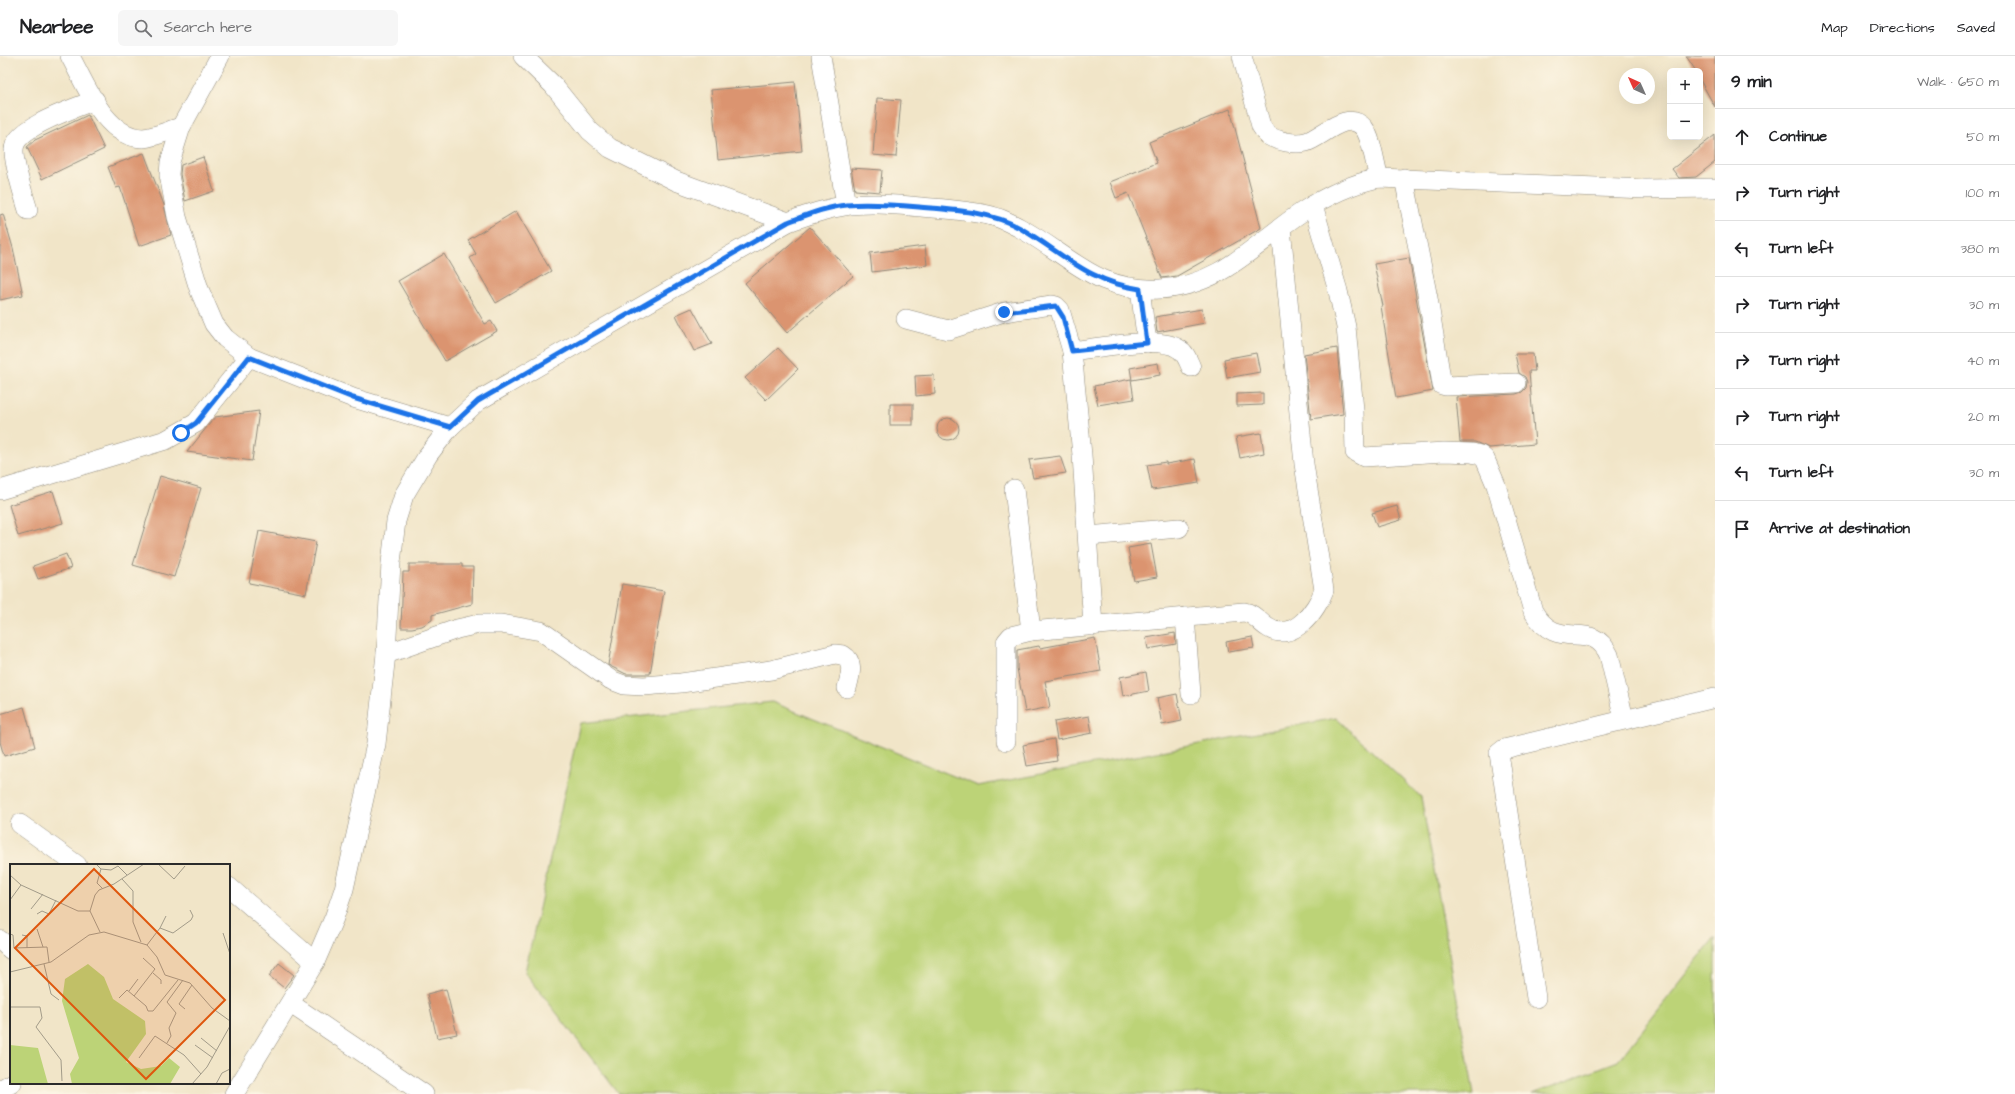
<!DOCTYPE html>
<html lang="en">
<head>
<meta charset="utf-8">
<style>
	:root { --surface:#fff; --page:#f6f6f6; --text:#202124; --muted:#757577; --line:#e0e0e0 }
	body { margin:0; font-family:"Architects Daughter",sans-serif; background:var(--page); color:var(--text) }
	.controls { position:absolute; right:12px; top:12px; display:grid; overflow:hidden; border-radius:6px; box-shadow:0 4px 16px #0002 }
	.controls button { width:36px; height:36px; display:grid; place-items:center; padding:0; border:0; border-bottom:1px solid var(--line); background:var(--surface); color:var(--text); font:20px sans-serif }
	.compass { position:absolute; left:1619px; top:12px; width:36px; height:36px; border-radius:50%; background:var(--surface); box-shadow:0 4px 16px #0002; rotate:315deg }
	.stop { position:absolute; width:12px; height:12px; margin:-9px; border:3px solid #1a73e8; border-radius:50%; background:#fff }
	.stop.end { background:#1a73e8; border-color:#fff; box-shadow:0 1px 4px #0008 }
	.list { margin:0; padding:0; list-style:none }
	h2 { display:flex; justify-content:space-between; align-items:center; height:52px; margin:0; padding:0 16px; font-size:17px }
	h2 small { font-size:13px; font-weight:400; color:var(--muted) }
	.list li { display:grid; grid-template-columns:26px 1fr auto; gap:12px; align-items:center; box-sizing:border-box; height:56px; padding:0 16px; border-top:1px solid var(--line) }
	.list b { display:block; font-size:15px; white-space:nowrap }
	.list em { font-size:13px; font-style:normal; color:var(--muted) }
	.icon { flex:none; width:22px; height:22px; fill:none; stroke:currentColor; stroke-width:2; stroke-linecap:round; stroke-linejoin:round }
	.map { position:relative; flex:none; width:1715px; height:1038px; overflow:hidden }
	header { display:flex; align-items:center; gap:24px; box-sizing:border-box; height:56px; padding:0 20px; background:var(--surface); border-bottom:1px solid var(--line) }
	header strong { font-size:19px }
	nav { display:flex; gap:22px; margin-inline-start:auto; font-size:14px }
	.search { width:280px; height:36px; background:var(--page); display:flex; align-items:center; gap:10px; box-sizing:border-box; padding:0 14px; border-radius:6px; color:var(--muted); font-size:15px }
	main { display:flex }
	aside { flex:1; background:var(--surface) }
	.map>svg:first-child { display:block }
</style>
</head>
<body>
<header>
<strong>Nearbee</strong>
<div class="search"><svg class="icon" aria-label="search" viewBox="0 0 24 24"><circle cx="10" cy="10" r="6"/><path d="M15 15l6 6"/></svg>Search here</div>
<nav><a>Map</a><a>Directions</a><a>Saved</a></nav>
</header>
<main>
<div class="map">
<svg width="1715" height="1038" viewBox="0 0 1715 1038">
	<rect width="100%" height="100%" fill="#fcf5e5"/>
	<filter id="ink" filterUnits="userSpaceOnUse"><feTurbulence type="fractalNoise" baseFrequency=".025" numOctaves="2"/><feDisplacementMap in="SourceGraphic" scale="8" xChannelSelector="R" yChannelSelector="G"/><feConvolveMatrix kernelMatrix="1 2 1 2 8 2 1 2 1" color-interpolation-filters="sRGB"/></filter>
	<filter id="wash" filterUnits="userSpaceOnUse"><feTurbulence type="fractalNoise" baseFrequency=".012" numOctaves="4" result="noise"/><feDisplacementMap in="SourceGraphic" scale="16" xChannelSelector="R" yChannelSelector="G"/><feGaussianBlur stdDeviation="0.9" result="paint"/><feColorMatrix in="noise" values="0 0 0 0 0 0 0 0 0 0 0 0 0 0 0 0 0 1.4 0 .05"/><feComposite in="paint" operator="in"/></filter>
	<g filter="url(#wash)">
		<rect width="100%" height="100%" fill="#f1e5c8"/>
		<!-- green -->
		<g fill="#bcd377" stroke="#747f51">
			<polygon points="772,646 978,730 1336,662 1421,741 1474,1038 619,1038 525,916 580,667"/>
			<polygon points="1715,882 1715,1038 1532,1038 1618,1005"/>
		</g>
		<g id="blocks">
			<!-- building -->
			<g fill="#db9470">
				<polygon points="1686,0 1715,0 1715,51 1700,24 1700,15 1696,15"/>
				<polygon points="795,26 802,95 718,104 711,34"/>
				<polygon points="877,42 901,44 896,101 873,99"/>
				<polygon points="1230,53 1261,172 1177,220 1162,222 1128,137 1116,142 1110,126 1157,107 1149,86"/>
				<polygon points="88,59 104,93 42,123 27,91 35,84"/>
				<polygon points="1715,79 1715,106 1696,121 1679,122 1672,113"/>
				<polygon points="144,97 164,149 171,179 139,190 120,131 116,132 108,111"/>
				<polygon points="203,101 214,135 185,145 180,118 181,109"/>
				<polygon points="851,112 882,114 880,136 855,134"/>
				<polygon points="516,155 551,215 496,247 470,202 476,198 468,184"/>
				<polygon points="3,158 13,192 23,239 0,244 0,159"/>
				<polygon points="810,171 853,220 787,277 745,227"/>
				<polygon points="925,190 927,209 872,216 870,197"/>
				<polygon points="444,198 485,268 491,265 497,275 445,305 398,225"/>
				<polygon points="1409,202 1433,335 1396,342 1381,250 1383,250 1374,208"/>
				<polygon points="692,252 712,288 694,295 676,259"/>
				<polygon points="1202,253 1205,267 1157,276 1155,261"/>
				<polygon points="778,292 798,313 766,344 745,322"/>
				<polygon points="1337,292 1343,358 1311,363 1304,298"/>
				<polygon points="1256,297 1260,316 1227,322 1224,303"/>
				<polygon points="1515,298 1533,298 1535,315 1529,315 1535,388 1489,392 1475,386 1460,386 1456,341 1516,338 1522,336 1526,332 1527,326 1525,321 1519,317"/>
				<polygon points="1158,307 1160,319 1132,324 1130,312"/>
				<polygon points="934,319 935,338 916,340 915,320"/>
				<polygon points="1131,323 1134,343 1098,349 1094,330"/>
				<polygon points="1263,337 1263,349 1237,350 1237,338"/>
				<rect x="890" y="348" width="23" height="21"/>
				<polygon points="259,355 252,405 187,396 215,361"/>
				<circle cx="948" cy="373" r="11"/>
				<polygon points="1261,377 1264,397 1240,402 1236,381"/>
				<polygon points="1060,400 1066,417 1033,422 1029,404"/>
				<polygon points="1195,403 1199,427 1152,434 1147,409 1166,406 1166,408"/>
				<polygon points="160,420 201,432 174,521 133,509"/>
				<polygon points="53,435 63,467 18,480 9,449"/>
				<polygon points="1397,450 1401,464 1377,471 1372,457"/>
				<polygon points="259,475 316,486 306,538 249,527"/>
				<polygon points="1151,488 1157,521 1134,525 1128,492"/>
				<polygon points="66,498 71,512 38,523 33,510"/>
				<polygon points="409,508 462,508 462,511 473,511 472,548 432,559 432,564 422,570 412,572 401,572 403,516 409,516"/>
				<polygon points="622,528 664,535 650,618 626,618 608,609"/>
				<polygon points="1175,577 1176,588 1148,593 1146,582"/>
				<polygon points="1252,581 1254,592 1228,596 1226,586"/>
				<polygon points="1095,582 1101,615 1045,625 1050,651 1025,656 1017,612 1017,594 1039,590 1040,592"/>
				<polygon points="1146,616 1149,635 1123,640 1120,621"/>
				<polygon points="1177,638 1182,665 1162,669 1157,642"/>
				<polygon points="24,651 35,691 4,700 0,686 0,658"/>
				<polygon points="1089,660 1092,677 1057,684 1054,666"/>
				<polygon points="1054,683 1057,705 1027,710 1023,689"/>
				<polygon points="279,907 294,919 284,932 269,920"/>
				<polygon points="446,933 457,978 437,982 427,938"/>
			</g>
		</g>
	</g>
	<g filter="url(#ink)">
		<use href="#blocks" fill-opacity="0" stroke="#8e887a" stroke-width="1"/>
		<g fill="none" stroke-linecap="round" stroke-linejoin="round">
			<defs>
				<g id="minor">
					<path d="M70 0C85 27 105 82 143 82 155 81 170 74 181 71"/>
					<polyline points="220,0 181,71 170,106 169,119 177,161 199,233 214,268 225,282 249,301 353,342 450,371"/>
					<polyline points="523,0 553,29 590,75 610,92 676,125 788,166"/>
					<polyline points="821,0 846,149"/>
					<path d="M1242 0 1261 70 1267 79C1277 85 1294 89 1306 86 1321 82 1348 52 1364 72 1372 83 1375 109 1379 122"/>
					<polyline points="1404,122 1428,242 1442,329 1446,330 1516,327"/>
					<path d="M1313 149 1338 235 1346 271 1354 354 1355 396 1364 401 1444 396 1472 397 1480 399 1485 403 1496 429 1533 555C1558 599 1591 560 1609 599L1624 663"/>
					<path d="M28 154C24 140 13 107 14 94 14 71 76 52 95 44"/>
					<polyline points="1140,233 1147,287"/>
					<polyline points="906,263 948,274 1004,256 1052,249 1056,250 1060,254 1072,295 1082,399 1093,570"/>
					<path d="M1072 295C1096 292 1160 279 1179 293 1186 297 1188 305 1191 311"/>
					<polyline points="1014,433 1031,575"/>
					<polyline points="0,434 166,384 196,367 249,301"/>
					<polyline points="1088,480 1179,472"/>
					<polyline points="1185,561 1191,638"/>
					<path d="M386 598 457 573 479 568H501L541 575 611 624 624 629 644 630 681 627 771 614 835 598 843 599C855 606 850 620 847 632"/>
					<path d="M1006 685V586L1011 580 1031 575 1244 556C1254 557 1259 566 1267 571 1292 589 1317 554 1324 534L1304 408 1281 172"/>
					<polyline points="20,768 77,809"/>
					<polyline points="229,831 315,906"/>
					<polyline points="0,884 11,894"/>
					<polyline points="1536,942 1499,697 1504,693 1715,642"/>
					<polyline points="291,948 424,1038"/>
					<polyline points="0,1034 12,1027"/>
					<path d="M234 1038 315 906 334 862 344 833 376 688 386 598 391 507 396 465 404 439 428 399 450 371 478 345 788 166C807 159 824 153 844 150 869 146 896 149 921 151 945 153 969 154 992 160 1001 162 1010 167 1018 171 1071 199 1094 236 1160 233 1222 230 1255 187 1302 156 1326 140 1350 128 1379 122L1645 133 1715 132"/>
				</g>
			</defs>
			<!-- minor casing -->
			<use href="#minor" stroke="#8e887a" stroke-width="20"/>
			<!-- minor -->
			<use href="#minor" stroke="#fff" stroke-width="19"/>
		</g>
	</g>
	<g fill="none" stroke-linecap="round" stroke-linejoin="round" filter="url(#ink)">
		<!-- route -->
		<path stroke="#1a73e8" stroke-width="5" d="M181 377 196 367 249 301 353 342 450 371 478 345 788 166C807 159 826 151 847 149 871 147 895 149 919 151 954 154 989 155 1020 172 1063 197 1088 226 1140 233L1147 287 1072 295 1063 261 1056 250 1004 256"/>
	</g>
	<!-- overview -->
	<g transform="translate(10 808)">
		<rect width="220" height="220" fill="#f1e5c8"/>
		<path d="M78 100 94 113 103 135 135 157 136 170 116 198 131 205 151 202 159 194 170 203 160 220H62L60 210 69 194 52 137 55 115ZM0 181 28 184 38 220H0Z" fill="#bcd377"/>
		<path fill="none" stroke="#a29b89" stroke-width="1" d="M86 0 91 5 101 6 108 2 117 11M148 0 164 15 175 2M91 5 87 19 93 25M0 11 11 21 68 47H80M112 15 123 27V58L131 78M0 36 11 21M21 45 33 30M27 50 32 47 39 50 46 36M150 64 156 52M27 65 33 83M90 68 80 47 85 31 89 26 104 20 134 0M213 69 220 90M0 70 3 71 4 84 37 83 39 98M12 71 17 72V84M137 81 150 64 163 69 181 56 183 52 180 46M34 100 41 130 49 136M0 108 41 98 79 71 94 68 137 81 147 93 155 111 180 119 202 144 220 157M143 109 151 116V120M119 127 128 115M124 132 145 105 133 94M109 134 117 126 136 142 138 147H143L168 116M0 143H30L32 154 26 163 51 196 52 217M175 145 169 140 182 121M191 174 207 187M157 179 161 172 159 164 166 149 157 138 173 116M185 181 203 194M129 194 145 172 174 191 191 210M182 220 197 203 220 162M206 220 212 209 220 205"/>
		<path fill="#df570e" fill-opacity="0.15" stroke="#df570e" stroke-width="2" d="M84 5 215 136 136 215 5 84Z"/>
		<rect width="220" height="220" fill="none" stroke="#2b2b2b" stroke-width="2"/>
	</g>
</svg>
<div class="controls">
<button>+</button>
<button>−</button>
</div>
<svg class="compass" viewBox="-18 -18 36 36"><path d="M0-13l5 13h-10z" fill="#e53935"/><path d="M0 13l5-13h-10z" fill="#757577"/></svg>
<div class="stop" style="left:181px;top:377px"></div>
<div class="stop end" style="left:1004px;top:256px"></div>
</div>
<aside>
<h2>9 min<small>Walk · 650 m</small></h2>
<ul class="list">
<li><svg class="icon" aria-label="ahead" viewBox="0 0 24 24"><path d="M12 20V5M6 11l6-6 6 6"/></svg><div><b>Continue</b></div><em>50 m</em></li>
<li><svg class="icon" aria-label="right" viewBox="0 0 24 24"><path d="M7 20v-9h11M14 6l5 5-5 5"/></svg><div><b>Turn right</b></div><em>100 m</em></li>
<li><svg class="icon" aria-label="left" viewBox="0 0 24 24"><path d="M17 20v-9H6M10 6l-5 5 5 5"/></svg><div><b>Turn left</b></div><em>380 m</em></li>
<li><svg class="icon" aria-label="right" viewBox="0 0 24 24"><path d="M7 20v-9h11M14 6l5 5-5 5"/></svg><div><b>Turn right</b></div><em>30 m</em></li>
<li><svg class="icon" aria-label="right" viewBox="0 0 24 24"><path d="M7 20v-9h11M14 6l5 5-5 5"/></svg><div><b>Turn right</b></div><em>40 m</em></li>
<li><svg class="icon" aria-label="right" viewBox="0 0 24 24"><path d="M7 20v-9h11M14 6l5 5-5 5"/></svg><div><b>Turn right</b></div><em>20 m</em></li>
<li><svg class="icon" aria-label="left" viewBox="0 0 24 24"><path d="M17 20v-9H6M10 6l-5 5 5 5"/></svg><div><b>Turn left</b></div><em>30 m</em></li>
<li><svg class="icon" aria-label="arrive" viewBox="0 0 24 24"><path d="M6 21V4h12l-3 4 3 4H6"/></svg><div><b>Arrive at destination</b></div></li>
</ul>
</aside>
</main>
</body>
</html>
